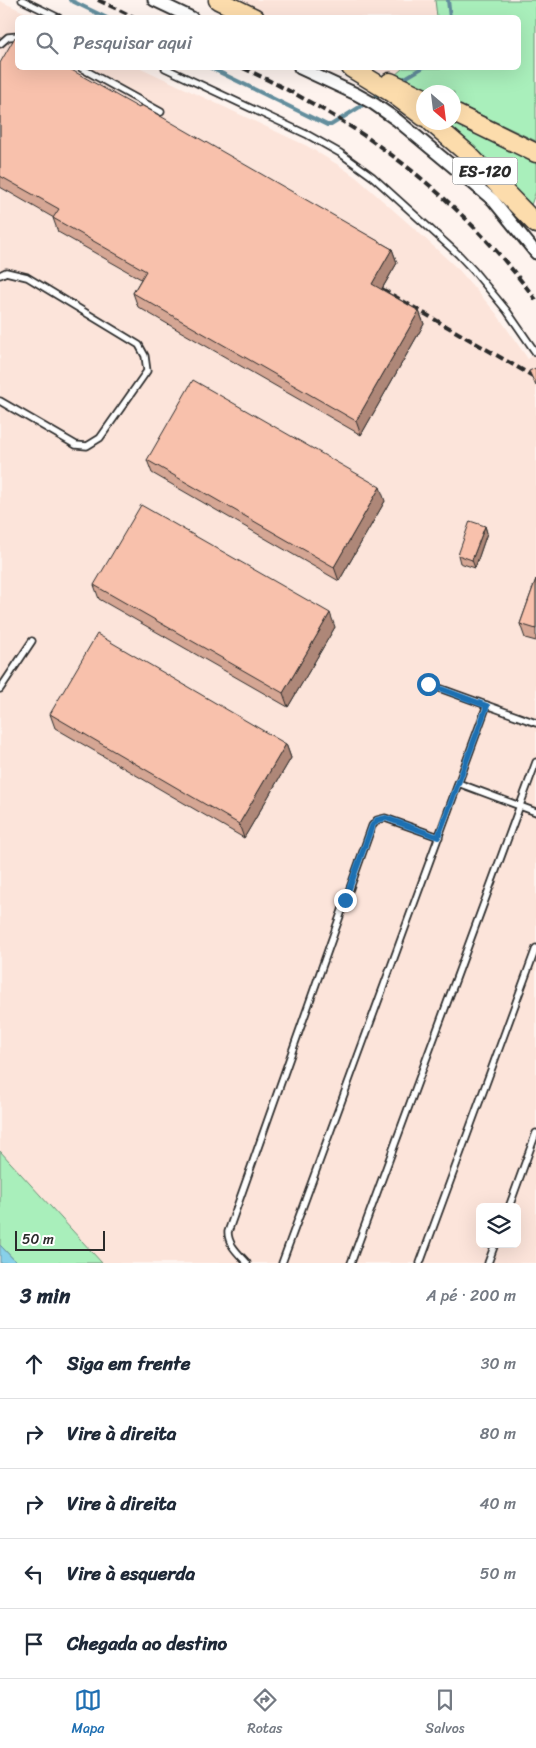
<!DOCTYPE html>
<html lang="pt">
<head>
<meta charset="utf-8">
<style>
	:root { --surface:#fff; --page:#f6f6f7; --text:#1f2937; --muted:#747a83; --line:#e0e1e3; --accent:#1f6fb2 }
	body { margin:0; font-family:Sriracha,sans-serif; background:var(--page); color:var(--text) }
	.controls { position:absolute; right:15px; bottom:15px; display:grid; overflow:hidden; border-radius:8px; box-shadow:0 5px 20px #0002 }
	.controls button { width:45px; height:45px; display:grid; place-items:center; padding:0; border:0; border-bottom:1px solid var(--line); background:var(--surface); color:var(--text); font:25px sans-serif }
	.compass { position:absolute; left:416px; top:85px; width:45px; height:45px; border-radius:50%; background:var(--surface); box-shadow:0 5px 20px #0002; rotate:152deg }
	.scale { position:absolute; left:15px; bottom:12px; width:90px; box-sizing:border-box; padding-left:5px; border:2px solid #2b2b2b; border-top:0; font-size:14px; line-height:18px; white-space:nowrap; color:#2b2b2b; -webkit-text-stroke:4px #fff; paint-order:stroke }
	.stop { position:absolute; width:15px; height:15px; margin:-11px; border:4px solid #1f6fb2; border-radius:50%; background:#fff }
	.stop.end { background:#1f6fb2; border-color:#fff; box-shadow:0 1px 5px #0008 }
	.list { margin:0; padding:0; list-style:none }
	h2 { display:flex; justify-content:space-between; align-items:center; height:65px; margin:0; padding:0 20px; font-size:21px }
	h2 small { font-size:16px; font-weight:400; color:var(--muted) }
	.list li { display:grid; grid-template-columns:32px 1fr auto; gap:15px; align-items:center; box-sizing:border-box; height:70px; padding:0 20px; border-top:1px solid var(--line) }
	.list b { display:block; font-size:19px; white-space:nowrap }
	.list em { font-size:16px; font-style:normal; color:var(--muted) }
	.icon { flex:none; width:28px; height:28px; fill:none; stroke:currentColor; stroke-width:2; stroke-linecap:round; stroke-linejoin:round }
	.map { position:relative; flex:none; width:536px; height:1263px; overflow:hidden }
	.search { position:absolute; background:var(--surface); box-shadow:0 5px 20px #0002; left:15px; right:15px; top:15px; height:55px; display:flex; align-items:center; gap:12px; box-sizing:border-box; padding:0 18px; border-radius:8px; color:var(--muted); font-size:19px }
	.sheet { height:415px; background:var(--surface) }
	nav { display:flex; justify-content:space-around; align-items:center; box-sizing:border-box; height:70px; border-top:1px solid var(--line); background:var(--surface); font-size:14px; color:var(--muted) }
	nav a { display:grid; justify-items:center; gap:2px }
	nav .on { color:var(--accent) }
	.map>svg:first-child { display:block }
</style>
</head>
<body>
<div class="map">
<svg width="536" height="1263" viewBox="0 0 536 1263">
	<rect width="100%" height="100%" fill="#fef3ee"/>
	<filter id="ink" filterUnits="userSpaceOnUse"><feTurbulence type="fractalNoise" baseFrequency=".02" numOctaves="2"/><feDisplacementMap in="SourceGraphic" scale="10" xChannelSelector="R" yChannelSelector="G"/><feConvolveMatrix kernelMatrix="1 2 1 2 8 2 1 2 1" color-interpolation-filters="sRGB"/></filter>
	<g filter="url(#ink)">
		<!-- built -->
		<g fill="#fce4da" fill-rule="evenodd">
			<polygon points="237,0 436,0 438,17 272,17"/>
			<path d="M0 1 35 17 18 18V68H141L307 146 340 166 357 178 417 231 459 270 496 313 528 359 536 353V1263H102L0 1151ZM480 1207H517V1244H480Z"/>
			<polygon points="371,68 403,68 392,78"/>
		</g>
		<!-- green -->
		<g fill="#a9efbb" stroke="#6a8d73">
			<polygon points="435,0 536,0 536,141 454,102 454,92 430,92 392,78 403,68 518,68 518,18 437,17"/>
			<polygon points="454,119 536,159 536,191 530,208 441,123 454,122"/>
			<polygon points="0,1151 102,1263 17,1263 0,1245"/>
		</g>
		<!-- water -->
		<polygon fill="#88d0e9" stroke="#638e9d" points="0,1245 17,1263 0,1263"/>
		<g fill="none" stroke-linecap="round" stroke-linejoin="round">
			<!-- stream -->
			<g stroke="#638e9d" stroke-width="4">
				<polyline points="70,0 107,18"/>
				<polyline points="448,0 450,18"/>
				<polyline points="211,68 327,125 331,125 382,93"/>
				<polyline points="400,81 422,68"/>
			</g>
			<defs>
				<g id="service">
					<polyline points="22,0 59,18"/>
					<polyline points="0,44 8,37 18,36"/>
					<polyline points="81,68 161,112"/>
					<polyline points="165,68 308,135 340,153 373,177 459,255 474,271 507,311 536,353"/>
					<polyline points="0,275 6,272 27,277 139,345 145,356 147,371 100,438 87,446 76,445 0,401"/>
					<polyline points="428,684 536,723"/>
					<polyline points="0,689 32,641"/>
					<polyline points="458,783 536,812"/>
					<polyline points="509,1207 536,1133"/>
					<path d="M247 1263C239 1254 228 1245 228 1232L372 826 377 820 385 818 439 837"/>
					<polyline points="282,1263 487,705"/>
					<polyline points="351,1263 536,762"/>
					<polyline points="420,1263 536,948"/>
					<polyline points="488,1263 495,1244"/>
				</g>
				<g id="minor">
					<polyline points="154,0 192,18"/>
					<polyline points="300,68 356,94 374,104 397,120 493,200 536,253"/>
				</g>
				<g id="primary">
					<polyline points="218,0 255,18"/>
					<polyline points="351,68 392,93 424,117"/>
					<polyline points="390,82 424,98"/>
					<polyline points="454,113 536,153"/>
					<polyline points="431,122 468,154 536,224"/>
				</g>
			</defs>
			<!-- service casing -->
			<use href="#service" stroke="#2b2b2b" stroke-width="9"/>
			<!-- minor casing -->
			<use href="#minor" stroke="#2b2b2b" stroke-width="15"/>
			<!-- primary casing -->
			<use href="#primary" stroke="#2b2b2b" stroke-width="21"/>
			<!-- service -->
			<use href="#service" stroke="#fff" stroke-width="5.5"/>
			<!-- minor -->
			<use href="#minor" stroke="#fff" stroke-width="11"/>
			<!-- primary -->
			<use href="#primary" stroke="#fcdcac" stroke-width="18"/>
			<!-- rail -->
			<g stroke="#2b2b2b" stroke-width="4" stroke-dasharray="8 4" stroke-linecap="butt">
				<polyline points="98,0 136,18"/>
				<path d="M243 68C362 123 457 194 536 300"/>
				<polyline points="382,289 536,378"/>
			</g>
		</g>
		<!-- wall -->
		<g fill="#d5a694" stroke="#2b2b2b">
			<polygon points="0,63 139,108 392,249 397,263 382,289 419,311 424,324 361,435 138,307 133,293 141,279 58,232 53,218 54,218 0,187"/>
			<polygon points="147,460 385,501 339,581 152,473"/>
			<polygon points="485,526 487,533 475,568 460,563 458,555"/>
			<polygon points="536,579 536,641 525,638 520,624"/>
			<polygon points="94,585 335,627 288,707 99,599"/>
			<polygon points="50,714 286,744 291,758 244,838 55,728"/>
		</g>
		<!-- shaded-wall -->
		<g fill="#ae8778" stroke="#2b2b2b">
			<polygon points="392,249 397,263 377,297 372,284"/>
			<polygon points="419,311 424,324 361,435 356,421"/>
			<polygon points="380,487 385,501 339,581 334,567"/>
			<polygon points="485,526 487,533 475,568 472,560"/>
			<polygon points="330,613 335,627 288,707 283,693"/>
			<polygon points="286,744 291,758 244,838 239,824"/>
		</g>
		<!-- building -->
		<g fill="#f8c1ac" stroke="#2b2b2b">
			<polygon points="15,37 18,39 18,68 68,68 139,108 141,105 392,249 372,284 419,311 356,421 133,293 146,271 53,218 59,209 0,176 0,63"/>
			<polygon points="536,368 536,386 529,371"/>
			<polygon points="193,380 380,487 334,567 147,460"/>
			<polygon points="141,505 330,613 283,693 94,585"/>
			<polygon points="470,521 485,526 472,560 458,555"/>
			<polygon points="536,579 536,629 520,624"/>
			<polygon points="97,634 286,744 239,824 50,714"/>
		</g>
	</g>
	<g fill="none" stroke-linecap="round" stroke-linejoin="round" filter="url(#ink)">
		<!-- route -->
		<polyline stroke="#1f6fb2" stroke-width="6" points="345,900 372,826 377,820 386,818 438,837 487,706 428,684"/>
	</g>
	<g text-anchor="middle" stroke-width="5" stroke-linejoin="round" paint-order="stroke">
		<!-- shield labels -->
		<rect fill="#fff" stroke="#6b6b6b" stroke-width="1" x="452.5" y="157.5" width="65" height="27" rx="4"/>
		<g font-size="16" font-weight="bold" fill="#2b2b2b">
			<text x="485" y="177">ES-120</text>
		</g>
	</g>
</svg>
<div class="controls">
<button><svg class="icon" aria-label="layers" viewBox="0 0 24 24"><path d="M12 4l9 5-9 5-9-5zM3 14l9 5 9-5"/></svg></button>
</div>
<svg class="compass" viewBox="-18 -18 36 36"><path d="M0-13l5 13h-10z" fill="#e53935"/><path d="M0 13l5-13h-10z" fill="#747a83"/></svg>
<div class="scale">50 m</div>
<div class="stop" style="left:428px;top:684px"></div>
<div class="stop end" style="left:345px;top:900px"></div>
<div class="search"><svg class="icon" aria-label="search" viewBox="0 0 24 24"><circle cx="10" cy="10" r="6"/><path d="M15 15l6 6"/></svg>Pesquisar aqui</div>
</div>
<section class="sheet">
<h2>3 min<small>A pé · 200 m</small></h2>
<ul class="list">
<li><svg class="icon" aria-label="ahead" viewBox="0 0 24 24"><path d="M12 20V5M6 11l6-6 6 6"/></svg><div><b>Siga em frente</b></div><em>30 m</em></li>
<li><svg class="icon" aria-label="right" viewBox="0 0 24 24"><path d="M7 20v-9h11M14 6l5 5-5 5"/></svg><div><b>Vire à direita</b></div><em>80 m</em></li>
<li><svg class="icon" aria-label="right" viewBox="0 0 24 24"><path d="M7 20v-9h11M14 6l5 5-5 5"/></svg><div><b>Vire à direita</b></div><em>40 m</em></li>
<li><svg class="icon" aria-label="left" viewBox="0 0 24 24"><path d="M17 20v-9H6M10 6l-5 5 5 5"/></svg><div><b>Vire à esquerda</b></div><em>50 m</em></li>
<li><svg class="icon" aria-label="arrive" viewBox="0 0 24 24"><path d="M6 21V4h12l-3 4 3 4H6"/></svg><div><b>Chegada ao destino</b></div></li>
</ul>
</section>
<nav>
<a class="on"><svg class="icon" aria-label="map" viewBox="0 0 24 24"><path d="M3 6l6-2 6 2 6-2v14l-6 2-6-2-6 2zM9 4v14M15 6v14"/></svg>Mapa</a>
<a><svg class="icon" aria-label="directions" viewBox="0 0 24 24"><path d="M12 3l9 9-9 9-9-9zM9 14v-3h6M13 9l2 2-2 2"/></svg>Rotas</a>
<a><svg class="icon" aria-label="saved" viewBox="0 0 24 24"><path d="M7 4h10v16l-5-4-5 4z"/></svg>Salvos</a>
</nav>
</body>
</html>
